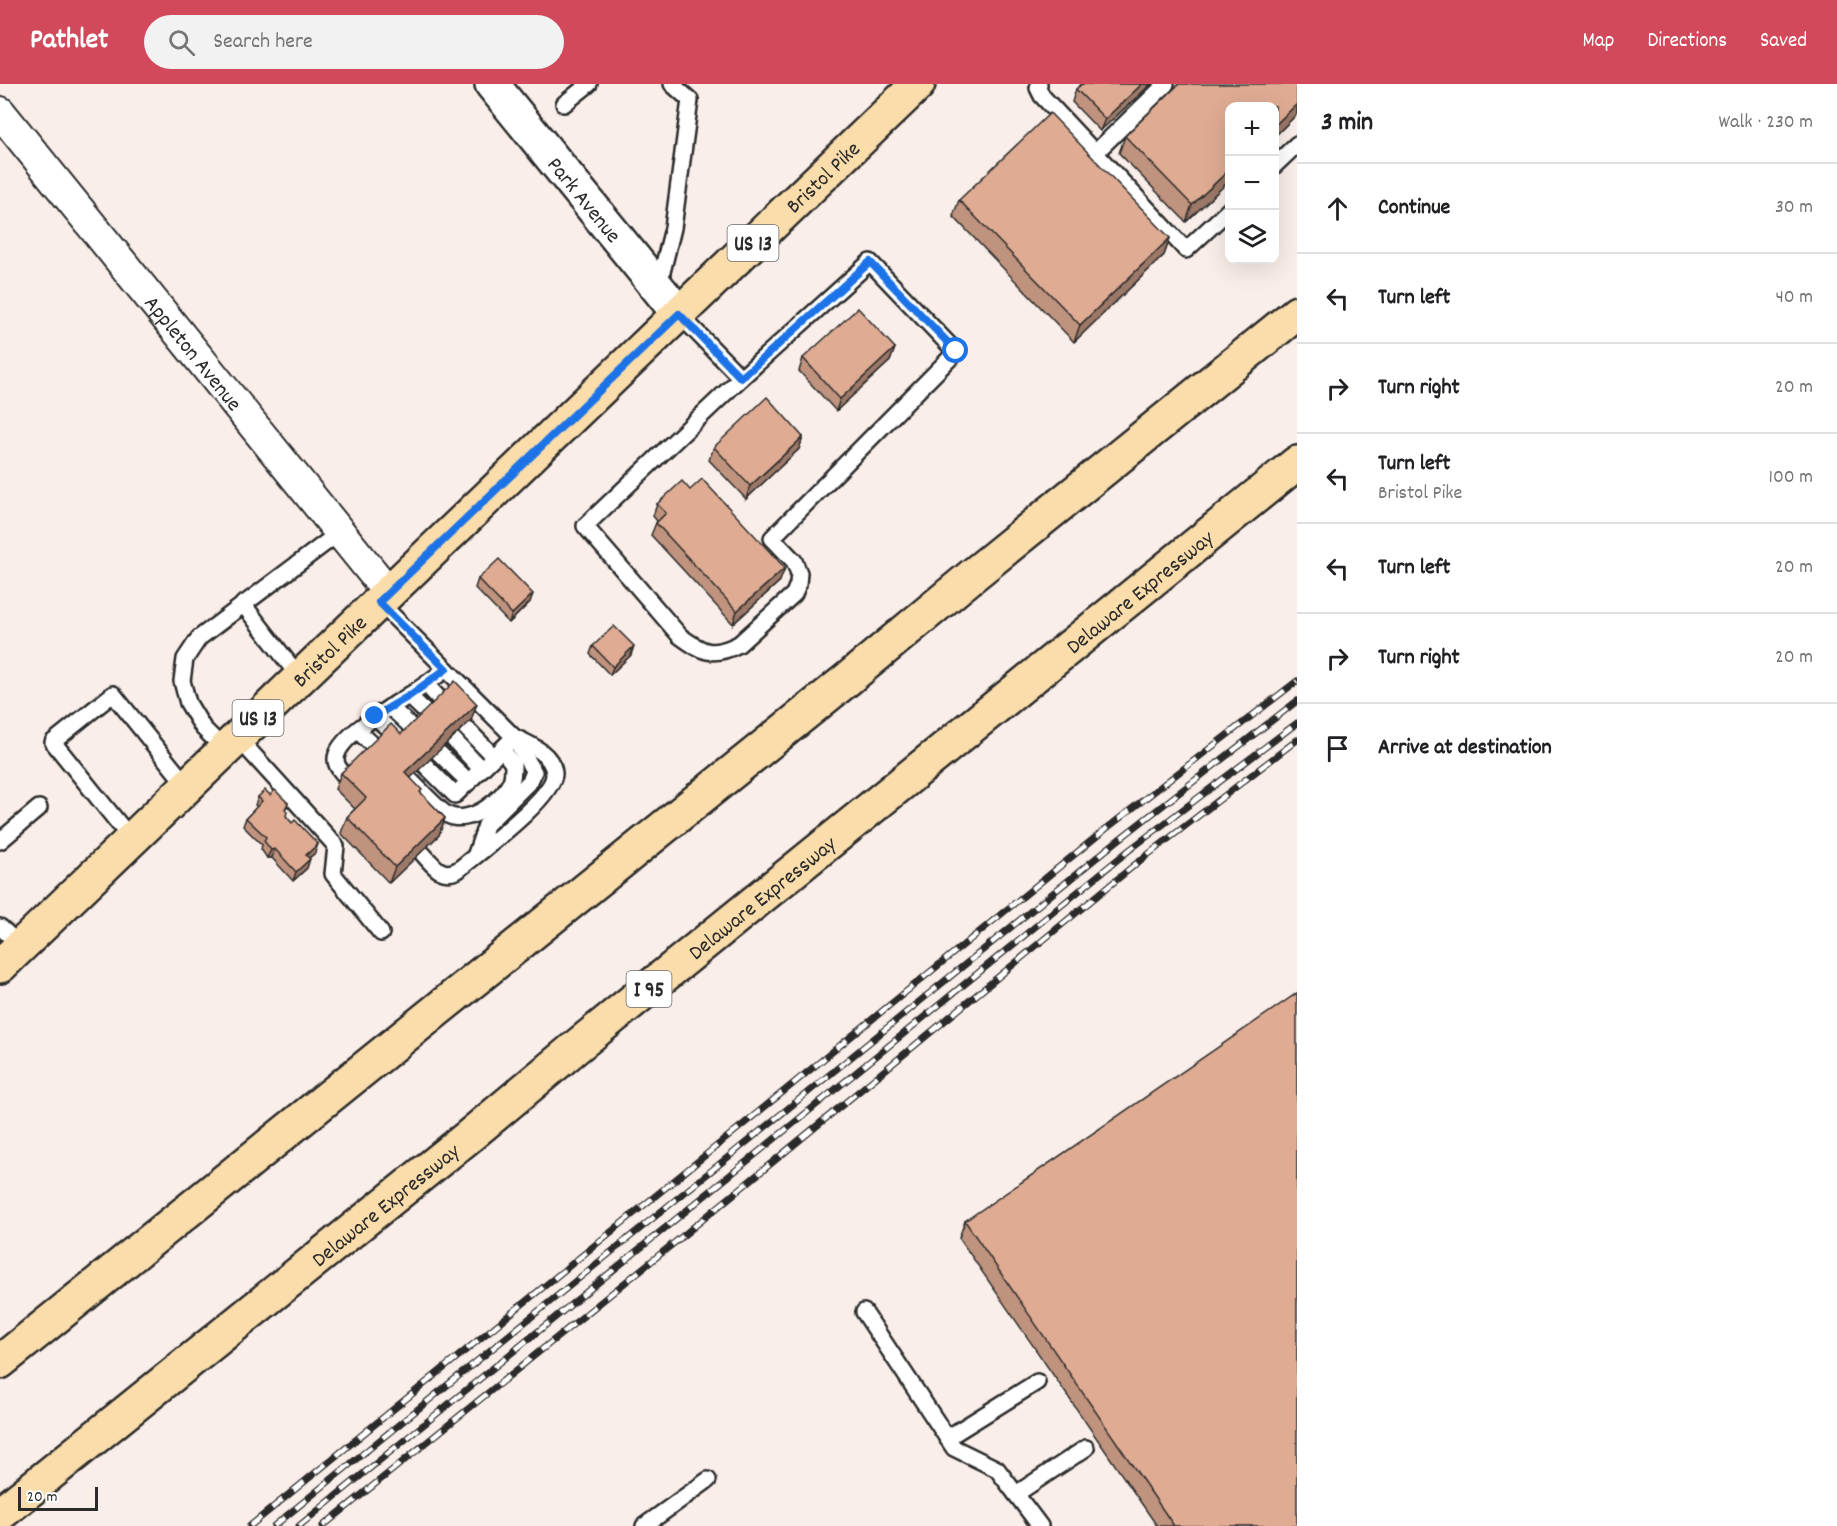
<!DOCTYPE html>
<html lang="en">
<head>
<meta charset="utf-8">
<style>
	:root { --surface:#fff; --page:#f2f2f2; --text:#202124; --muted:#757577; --line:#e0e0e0; --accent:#d1495b }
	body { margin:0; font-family:Dekko,sans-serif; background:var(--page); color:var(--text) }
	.controls { position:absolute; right:18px; top:18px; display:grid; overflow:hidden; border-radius:12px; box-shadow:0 6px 24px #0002 }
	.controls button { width:54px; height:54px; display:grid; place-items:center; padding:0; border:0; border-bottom:2px solid var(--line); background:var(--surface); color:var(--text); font:30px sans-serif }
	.scale { position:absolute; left:18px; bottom:15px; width:80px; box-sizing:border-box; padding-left:6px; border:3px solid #2b2b2b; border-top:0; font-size:16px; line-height:21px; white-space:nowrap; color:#2b2b2b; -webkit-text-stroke:4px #fff; paint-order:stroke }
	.stop { position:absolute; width:18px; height:18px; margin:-14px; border:4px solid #1a73e8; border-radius:50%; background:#fff }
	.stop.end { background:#1a73e8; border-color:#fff; box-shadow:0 2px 6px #0008 }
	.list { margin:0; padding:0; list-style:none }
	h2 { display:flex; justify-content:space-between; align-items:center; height:78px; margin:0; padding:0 24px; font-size:26px }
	h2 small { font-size:20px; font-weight:400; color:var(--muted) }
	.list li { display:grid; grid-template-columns:39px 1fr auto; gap:18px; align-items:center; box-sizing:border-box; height:90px; padding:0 24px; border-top:2px solid var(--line) }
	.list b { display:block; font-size:22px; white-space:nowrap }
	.list p { margin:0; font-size:20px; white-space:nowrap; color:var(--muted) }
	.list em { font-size:20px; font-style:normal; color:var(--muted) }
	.icon { flex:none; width:33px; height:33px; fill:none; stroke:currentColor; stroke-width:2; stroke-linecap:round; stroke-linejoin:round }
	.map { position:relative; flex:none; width:1297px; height:1442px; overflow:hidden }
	header { display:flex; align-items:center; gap:36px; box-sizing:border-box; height:84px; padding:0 30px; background:var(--accent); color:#fff }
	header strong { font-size:28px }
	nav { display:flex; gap:33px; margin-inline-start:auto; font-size:21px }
	.search { width:420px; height:54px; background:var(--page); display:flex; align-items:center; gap:15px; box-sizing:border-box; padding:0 21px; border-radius:33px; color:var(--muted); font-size:22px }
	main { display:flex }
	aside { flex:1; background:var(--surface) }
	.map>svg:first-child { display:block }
</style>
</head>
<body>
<header>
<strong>Pathlet</strong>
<div class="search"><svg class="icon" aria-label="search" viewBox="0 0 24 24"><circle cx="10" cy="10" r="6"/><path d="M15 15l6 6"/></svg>Search here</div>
<nav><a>Map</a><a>Directions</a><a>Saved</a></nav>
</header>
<main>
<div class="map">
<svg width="1297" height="1442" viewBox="0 0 1297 1442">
	<rect width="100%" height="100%" fill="#f9eee9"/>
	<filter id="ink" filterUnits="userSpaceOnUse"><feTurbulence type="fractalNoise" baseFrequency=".0167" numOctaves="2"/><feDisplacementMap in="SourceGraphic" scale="12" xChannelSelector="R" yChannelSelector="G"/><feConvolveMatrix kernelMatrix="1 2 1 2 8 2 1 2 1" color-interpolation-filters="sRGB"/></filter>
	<g filter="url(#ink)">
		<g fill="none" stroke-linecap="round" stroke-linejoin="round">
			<defs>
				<g id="service">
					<polyline points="1039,0 1038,4 1042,12 1186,166 1230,125"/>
					<polyline points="564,20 589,0"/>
					<polyline points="1095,69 1166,0"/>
					<polyline points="1274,82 1297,60"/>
					<path d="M870 178 956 268 772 454 794 477 799 489 798 500 794 510 739 560C712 574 702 568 680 552L585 442 741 294Z"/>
					<polyline points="658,204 673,144 690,16 672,0"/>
					<polyline points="679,230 741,294"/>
					<polyline points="243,520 300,594"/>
					<polyline points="446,585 514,653 534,688 530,697 486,741 476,770"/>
					<polyline points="426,600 444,620"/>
					<polyline points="409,612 430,632"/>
					<polyline points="390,623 415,646"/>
					<polyline points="375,632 403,659"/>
					<polyline points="464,642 494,673"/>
					<polyline points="358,647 377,665"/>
					<polyline points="238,654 336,762 333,790 381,849"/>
					<polyline points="452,654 481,685"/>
					<polyline points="225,666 203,644 188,619 182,597 185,575 199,554 340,448"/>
					<polyline points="438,668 469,698"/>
					<polyline points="425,681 455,711 508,659"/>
					<path d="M347 694C341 687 333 680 337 670 344 649 390 624 408 612 422 604 434 594 446 585L379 518"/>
					<path d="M409 695C419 704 438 726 448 731 469 742 506 715 512 694 513 690 513 684 513 680L502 665"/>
					<polyline points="132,756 53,658 113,610 187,702"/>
					<polyline points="0,757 39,724"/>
					<path d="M421 768C433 780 440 795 458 786 477 770 556 712 554 689 552 669 529 660 514 653"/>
					<polyline points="0,843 21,862"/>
					<polyline points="864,1228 954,1364 997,1385 1040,1442"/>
					<polyline points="947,1354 1037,1298"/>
					<polyline points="1016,1410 1086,1364"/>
					<polyline points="644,1442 708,1396"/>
				</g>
				<g id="minor">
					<path id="s1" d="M0 28 389 509"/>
				</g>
				<g id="tertiary">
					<path id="s2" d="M492 0 679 230"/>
				</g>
				<g id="primary">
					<path id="s3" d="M0 882 918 0"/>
				</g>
				<g id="motorway">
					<polyline points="0,1278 849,594 973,491 1297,229"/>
					<path id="s4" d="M0 1430 468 1053 576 963 1297 379"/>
				</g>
			</defs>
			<!-- service casing -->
			<use href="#service" stroke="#2b2b2b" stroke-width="20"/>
			<!-- minor casing -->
			<use href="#minor" stroke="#2b2b2b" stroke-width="34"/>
			<!-- tertiary casing -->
			<use href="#tertiary" stroke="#2b2b2b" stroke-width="38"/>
			<!-- primary casing -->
			<use href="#primary" stroke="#2b2b2b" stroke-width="38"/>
			<!-- motorway casing -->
			<use href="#motorway" stroke="#2b2b2b" stroke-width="38"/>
			<!-- service -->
			<use href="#service" stroke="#fff" stroke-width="15"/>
			<!-- minor -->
			<use href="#minor" stroke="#fff" stroke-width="30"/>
			<!-- tertiary -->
			<use href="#tertiary" stroke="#fff" stroke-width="33"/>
			<!-- primary -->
			<use href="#primary" stroke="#faddab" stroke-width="33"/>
			<!-- motorway -->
			<use href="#motorway" stroke="#faddab" stroke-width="33"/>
			<defs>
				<g id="rail">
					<polyline points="250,1442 1107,744 1297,597"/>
					<polyline points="274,1442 1117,757 1297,617"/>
					<polyline points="299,1442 1128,767 1297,639"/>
					<polyline points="323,1442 679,1155 1137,779 1297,656"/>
				</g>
			</defs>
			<!-- rail casing -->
			<use href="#rail" stroke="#2b2b2b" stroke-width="7"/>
			<!-- rail -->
			<use href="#rail" stroke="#fff" stroke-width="4.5" stroke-dasharray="14" stroke-linecap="butt"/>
		</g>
		<!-- wall -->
		<g fill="#c0937e" stroke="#2b2b2b" stroke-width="1.5">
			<polygon points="1082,0 1151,0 1100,47 1072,18 1076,5"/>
			<polygon points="1297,0 1297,30 1275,52 1275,22 1230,22 1230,96 1186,138 1119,69 1125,52"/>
			<polygon points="959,116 1170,154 1164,171 1074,258 953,132"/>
			<polygon points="895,264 890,277 836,327 799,287 803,274"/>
			<polygon points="803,353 799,365 746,415 709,376 714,363"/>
			<polygon points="657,420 780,497 733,540 651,451 656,439 657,437 653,432"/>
			<polygon points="478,495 530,518 509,539 475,504"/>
			<polygon points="593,562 631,571 610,591 590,570"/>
			<polygon points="471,636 410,694 421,709 445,734 439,751 389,799 341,749 347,733 355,725 335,705 341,689 401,650"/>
			<polygon points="270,711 288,719 285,726 286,732 315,769 309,774 307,784 293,797 272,774 267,774 261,765 262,761 243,742 246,734 257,723 255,721 258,713"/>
			<polygon points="965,1137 1297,1442 1157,1442 959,1154"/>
		</g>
		<!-- shaded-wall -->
		<g fill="#9c7867" stroke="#2b2b2b" stroke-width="1.5">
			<polygon points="1142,0 1151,0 1100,47 1105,35"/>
			<polygon points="1297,20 1297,30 1275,52 1275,41"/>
			<polygon points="1230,85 1230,96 1186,138 1192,121"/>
			<polygon points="1170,154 1164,171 1074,258 1080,241"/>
			<polygon points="895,264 890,277 836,327 840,315"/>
			<polygon points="803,353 799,365 746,415 750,402"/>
			<polygon points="785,484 780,497 733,540 737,527"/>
			<polygon points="533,510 530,518 509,539 512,530"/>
			<polygon points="634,562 631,571 610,591 613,583"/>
			<polygon points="477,620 471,636 399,705 405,688"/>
			<polygon points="445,734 439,751 389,799 395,783"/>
			<polygon points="318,760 315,769 303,779 306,771"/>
			<polygon points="275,765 272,774 267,774 271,766"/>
			<polygon points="310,775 307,784 293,797 296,788"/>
		</g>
		<!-- building -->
		<g fill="#dfab93" stroke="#2b2b2b" stroke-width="1.5">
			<polygon points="1082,0 1142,0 1105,35 1076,5"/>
			<polygon points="1179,0 1297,0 1297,20 1275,41 1275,22 1230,22 1230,85 1192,121 1125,52"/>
			<polygon points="1050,29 1170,154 1080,241 959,116"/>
			<polygon points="858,224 895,264 840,315 803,274"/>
			<polygon points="767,313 803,353 750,402 714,363"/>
			<polygon points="702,395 785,484 737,527 656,439 666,429 657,420 682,397 690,406"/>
			<polygon points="499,475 533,510 512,530 478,495"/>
			<polygon points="614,542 634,562 613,583 593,562"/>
			<polygon points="455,597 477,620 405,688 422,706 420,708 445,734 395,783 347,733 366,714 341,689 391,640 401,650"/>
			<polygon points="265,706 270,711 275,706 288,719 285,725 287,728 286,732 292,739 295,736 318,760 306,771 310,775 296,788 275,765 271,766 264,757 266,753 246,734 262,717 258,713"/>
			<polygon points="1297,909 1297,1442 1174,1442 965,1137"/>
		</g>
	</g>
	<g fill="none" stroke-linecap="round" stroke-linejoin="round" filter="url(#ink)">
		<!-- route -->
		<polyline stroke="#1a73e8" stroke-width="8" points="375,632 409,612 446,585 379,518 679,230 741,294 870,178 956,267"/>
	</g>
	<g text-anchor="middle" stroke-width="5" stroke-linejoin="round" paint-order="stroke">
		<!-- shield labels -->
		<g fill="#fff" stroke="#6b6b6b" stroke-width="1.5">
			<rect x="727.5" y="141" width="51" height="36" rx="4.5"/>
			<rect x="232.5" y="616" width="51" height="36" rx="4.5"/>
			<rect x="626.5" y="887" width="45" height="36" rx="4.5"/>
		</g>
		<g font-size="21" font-weight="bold" fill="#2b2b2b">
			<text x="753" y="166">US 13</text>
			<text x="258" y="641">US 13</text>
			<text x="649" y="912">I 95</text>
		</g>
		<!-- street labels -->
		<g font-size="22" fill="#2b2b2b" stroke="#fff">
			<text dy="8" stroke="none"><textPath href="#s3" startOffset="1140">Bristol Pike</textPath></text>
			<text dy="8" stroke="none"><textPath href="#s2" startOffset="148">Park Avenue</textPath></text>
			<text dy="8" stroke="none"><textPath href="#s1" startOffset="309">Appleton Avenue</textPath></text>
			<text dy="8" stroke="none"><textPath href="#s4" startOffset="1466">Delaware Expressway</textPath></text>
			<text dy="8" stroke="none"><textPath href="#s3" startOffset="456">Bristol Pike</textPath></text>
			<text dy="8" stroke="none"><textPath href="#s4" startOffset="980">Delaware Expressway</textPath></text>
			<text dy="8" stroke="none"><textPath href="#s4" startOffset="494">Delaware Expressway</textPath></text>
		</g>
	</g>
</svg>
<div class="controls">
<button>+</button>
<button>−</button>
<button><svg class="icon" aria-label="layers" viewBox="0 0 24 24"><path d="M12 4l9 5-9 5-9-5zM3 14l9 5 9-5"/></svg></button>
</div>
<div class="scale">20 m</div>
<div class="stop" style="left:956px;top:267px"></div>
<div class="stop end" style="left:375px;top:632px"></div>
</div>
<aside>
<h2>3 min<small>Walk · 230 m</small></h2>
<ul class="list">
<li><svg class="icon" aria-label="ahead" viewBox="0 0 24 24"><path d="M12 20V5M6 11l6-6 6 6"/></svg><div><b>Continue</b></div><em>30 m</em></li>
<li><svg class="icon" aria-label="left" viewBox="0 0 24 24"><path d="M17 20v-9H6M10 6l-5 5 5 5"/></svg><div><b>Turn left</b></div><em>40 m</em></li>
<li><svg class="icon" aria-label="right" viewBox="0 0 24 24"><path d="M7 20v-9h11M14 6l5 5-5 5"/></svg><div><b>Turn right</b></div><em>20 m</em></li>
<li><svg class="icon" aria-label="left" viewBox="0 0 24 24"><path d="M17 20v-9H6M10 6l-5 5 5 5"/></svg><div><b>Turn left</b><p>Bristol Pike</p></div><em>100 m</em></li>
<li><svg class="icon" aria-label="left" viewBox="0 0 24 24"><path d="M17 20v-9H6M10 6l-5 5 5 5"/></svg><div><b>Turn left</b></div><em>20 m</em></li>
<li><svg class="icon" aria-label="right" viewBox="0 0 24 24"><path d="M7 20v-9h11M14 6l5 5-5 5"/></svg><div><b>Turn right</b></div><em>20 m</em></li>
<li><svg class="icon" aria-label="arrive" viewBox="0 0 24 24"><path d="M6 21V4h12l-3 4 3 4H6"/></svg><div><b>Arrive at destination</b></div></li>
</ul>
</aside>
</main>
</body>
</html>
